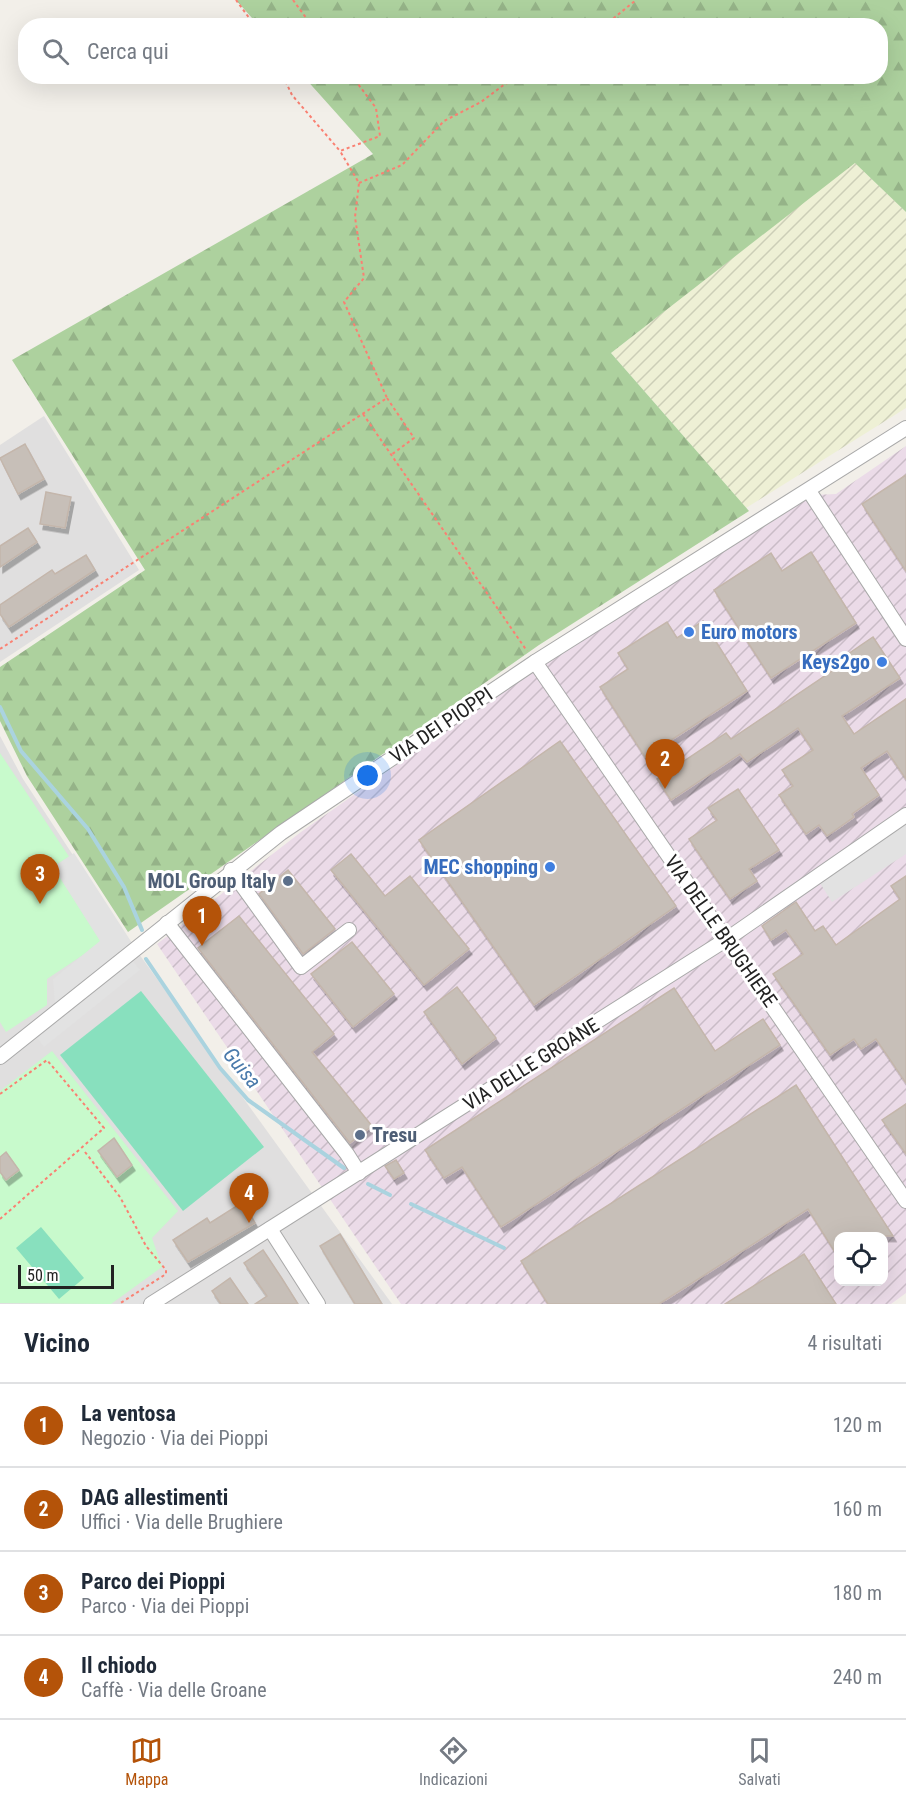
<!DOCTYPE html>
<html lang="it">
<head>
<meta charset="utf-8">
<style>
	:root { --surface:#fff; --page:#f6f6f7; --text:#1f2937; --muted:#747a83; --line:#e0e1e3; --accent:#b45309 }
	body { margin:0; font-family:"Roboto Condensed",sans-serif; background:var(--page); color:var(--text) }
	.controls { position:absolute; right:18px; bottom:18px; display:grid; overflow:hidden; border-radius:12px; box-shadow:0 6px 24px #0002 }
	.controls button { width:54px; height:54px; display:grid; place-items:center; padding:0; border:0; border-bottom:2px solid var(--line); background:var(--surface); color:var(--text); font:30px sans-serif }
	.scale { position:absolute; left:18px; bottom:15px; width:96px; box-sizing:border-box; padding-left:6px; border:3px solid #222; border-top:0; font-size:16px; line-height:21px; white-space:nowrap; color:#222; -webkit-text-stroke:4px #fff; paint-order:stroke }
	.you { position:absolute; left:368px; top:776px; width:21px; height:21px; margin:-15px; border:4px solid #fff; border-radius:50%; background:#1a73e8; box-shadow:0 0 0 9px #1a73e833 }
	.badge { display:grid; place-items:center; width:39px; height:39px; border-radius:50%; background:var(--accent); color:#fff; font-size:20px; font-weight:700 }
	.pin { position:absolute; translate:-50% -50px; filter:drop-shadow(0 2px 3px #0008) }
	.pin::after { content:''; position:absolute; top:32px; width:21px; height:18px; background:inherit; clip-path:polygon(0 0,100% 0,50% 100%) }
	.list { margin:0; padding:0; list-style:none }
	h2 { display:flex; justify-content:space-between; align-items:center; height:78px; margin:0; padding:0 24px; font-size:26px }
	h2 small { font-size:20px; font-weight:400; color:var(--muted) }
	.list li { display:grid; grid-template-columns:39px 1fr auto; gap:18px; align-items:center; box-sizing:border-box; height:84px; padding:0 24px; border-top:2px solid var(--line) }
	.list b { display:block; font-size:22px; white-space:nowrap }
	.list p { margin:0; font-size:20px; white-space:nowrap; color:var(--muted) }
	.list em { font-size:20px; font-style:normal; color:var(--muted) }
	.icon { flex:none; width:33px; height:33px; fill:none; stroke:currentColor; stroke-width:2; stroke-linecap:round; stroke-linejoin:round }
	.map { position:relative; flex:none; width:906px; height:1304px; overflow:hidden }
	.search { position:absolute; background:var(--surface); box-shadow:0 6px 24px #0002; left:18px; right:18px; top:18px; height:66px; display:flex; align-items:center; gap:15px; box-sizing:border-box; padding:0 21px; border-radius:24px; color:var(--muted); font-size:22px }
	.sheet { height:414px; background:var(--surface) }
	nav { display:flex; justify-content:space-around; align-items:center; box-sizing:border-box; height:84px; border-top:2px solid var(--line); background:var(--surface); font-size:16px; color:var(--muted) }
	nav a { display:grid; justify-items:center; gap:3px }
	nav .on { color:var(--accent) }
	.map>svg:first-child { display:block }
</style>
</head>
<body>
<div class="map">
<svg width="906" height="1304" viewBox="0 0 906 1304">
	<defs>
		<pattern id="industrial-furrows" width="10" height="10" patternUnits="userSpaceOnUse" patternTransform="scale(1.5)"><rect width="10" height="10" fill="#ebdbe8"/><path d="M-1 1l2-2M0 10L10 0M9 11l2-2" fill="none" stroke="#c9bcc7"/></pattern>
		<pattern id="farmland-furrows" width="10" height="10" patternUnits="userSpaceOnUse" patternTransform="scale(1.5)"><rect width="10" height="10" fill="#eef0d5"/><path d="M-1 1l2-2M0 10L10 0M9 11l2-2" fill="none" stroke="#ccceb7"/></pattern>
		<pattern id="forest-firs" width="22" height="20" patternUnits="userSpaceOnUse" patternTransform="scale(1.5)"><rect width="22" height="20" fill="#add19e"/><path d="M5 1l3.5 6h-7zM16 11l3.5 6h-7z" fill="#95b388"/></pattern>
		<filter id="shadow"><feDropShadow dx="3" dy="5.5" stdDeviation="0" flood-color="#0004"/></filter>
	</defs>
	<rect width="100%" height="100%" fill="#f2efe9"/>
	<!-- residential -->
	<g fill="#e0dfdf">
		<polygon points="44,416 139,570 0,662 0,445"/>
		<polygon points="0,736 23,779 126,936 392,1304 0,1304"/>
	</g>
	<!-- industrial -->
	<path fill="url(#industrial-furrows)" fill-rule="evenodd" d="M906 446V1293L891 1304H401L157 944 301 832 520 678 814 495 836 494ZM838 1236H884V1282H838Z"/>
	<!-- farmland -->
	<polygon fill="url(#farmland-furrows)" points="855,162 906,212 906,408 746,508 611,353"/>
	<!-- forest -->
	<polygon fill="url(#forest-firs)" points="236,0 906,0 906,212 855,163 611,353 749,511 539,645 128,932 27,776 0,721 0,667 145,570 12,360 373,154 304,77 880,76 880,26 259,26"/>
	<!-- park -->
	<g fill="#c8facc">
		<polygon points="0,753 70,858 104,941 47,979 47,1005 6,1032 0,1022"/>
		<polygon points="52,1051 178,1211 152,1238 162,1267 111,1304 0,1303 0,1091"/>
	</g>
	<!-- pitch -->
	<g fill="#88e0be">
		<polygon points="141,991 264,1147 183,1211 60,1055"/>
		<polygon points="41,1227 84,1278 59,1299 16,1248"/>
	</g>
	<!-- parking -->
	<g fill="#e2e2e2">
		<polygon points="906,824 906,854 832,902 818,880"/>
		<polygon points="74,853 132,943 55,1004 53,979 100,941 53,867"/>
		<polygon points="133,961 140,970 44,1047 37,1038"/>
		<polygon points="162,1278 167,1286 139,1304 122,1304"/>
	</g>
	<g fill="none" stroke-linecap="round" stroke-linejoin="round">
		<!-- stream -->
		<g stroke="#aad3df" stroke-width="4">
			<polyline points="0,707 21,751 88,829 124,887 142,930"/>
			<polyline points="146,959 220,1068 248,1100 344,1168"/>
			<polyline points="368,1184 390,1195"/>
			<polyline points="411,1204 504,1248"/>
		</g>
	</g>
	<!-- building -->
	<g fill="#c7bfb8" stroke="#c4b6ab" stroke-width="1.5" filter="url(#shadow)">
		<polygon points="25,444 44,479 18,494 0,458"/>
		<polygon points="906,475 906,571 862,504"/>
		<polygon points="46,492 71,497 65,528 40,524"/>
		<polygon points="28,528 37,542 0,567 0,546"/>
		<polygon points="811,552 856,623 771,678 714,590 771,553 782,571"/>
		<polygon points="86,555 95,570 9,627 0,614 0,605 52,570 55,574"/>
		<polygon points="703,621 747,691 645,757 600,687 628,669 618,653 667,622 677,638"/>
		<polygon points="873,637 900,678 842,716 854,734 906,699 906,779 887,751 861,768 879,795 852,814 854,817 827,836 819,825 806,834 779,795 793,786 782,770 813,750 798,728 747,762 740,754 671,800 657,779 726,733 731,739 832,671 829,667"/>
		<polygon points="560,741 676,906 534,1005 419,840"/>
		<polygon points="738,789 779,850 749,869 757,881 730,899 689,839 717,820 708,808"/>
		<polygon points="351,854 385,896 410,876 469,949 424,985 331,870"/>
		<polygon points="288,870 335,929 303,954 259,894"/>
		<polygon points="906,876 906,1083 876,1039 861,1049 854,1039 830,1055 773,974 803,954 786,930 771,940 762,926 796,902 815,931 823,926 836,945 900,899 891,886"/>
		<polygon points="239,916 334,1034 312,1052 372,1126 350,1143 198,948"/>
		<polygon points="352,942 394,994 353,1027 311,974"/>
		<polygon points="457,987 496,1038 462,1064 424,1012"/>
		<polygon points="674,988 715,1051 763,1019 780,1045 501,1227 462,1167 444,1178 425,1150"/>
		<polygon points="796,1085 893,1236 838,1236 838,1257 808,1209 659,1304 548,1304 521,1261"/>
		<polygon points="906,1104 906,1154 882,1120"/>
		<polygon points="114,1138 132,1165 117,1177 98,1151"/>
		<polygon points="6,1152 19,1170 6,1180 0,1172 0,1157"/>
		<polygon points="396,1160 404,1173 394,1179 385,1166"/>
		<polygon points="243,1202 255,1223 188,1262 173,1240 207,1218 210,1223"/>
		<polygon points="340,1234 382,1304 355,1304 320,1246"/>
		<polygon points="263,1250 281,1277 298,1304 255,1304 267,1296 244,1263"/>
		<polygon points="804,1254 836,1304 725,1304"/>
		<polygon points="230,1278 248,1304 221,1304 212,1291"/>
	</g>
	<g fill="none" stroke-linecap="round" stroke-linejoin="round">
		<defs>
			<g id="minor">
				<polyline points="809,491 906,639"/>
				<polyline points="535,662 906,1201"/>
				<polyline points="231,870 301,967 349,930"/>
				<polyline points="167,923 347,1154 359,1173"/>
				<polyline points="0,1057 281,833 535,662 906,428"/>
				<polyline points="270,1229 318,1304"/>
				<polyline points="151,1304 727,939 906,815"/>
			</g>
		</defs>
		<!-- minor casing -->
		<use href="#minor" stroke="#a9a9a9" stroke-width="16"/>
		<!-- path -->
		<g stroke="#fa8072" stroke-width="2" stroke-dasharray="3 3" stroke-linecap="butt">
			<polyline points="236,0 255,26"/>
			<polyline points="293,0 312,26"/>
			<polyline points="604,26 636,0"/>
			<polyline points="283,76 292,95 340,151"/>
			<polyline points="359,183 402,165 444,121 481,102 505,84 527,76"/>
			<polyline points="387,398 414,438 391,455"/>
			<polyline points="363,414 527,651"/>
			<polyline points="0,649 387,398 344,302 364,278 355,217 359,183 340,151 380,136 376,108 352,76"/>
			<polyline points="0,1094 47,1060 104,1128 0,1219"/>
			<polyline points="85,1152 120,1197 146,1246 166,1270 166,1274 119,1304"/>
		</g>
		<!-- minor -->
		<use href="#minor" stroke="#fff" stroke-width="14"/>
	</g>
	<!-- markers -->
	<g fill="#3f7fe0" stroke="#fff" stroke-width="2">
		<circle cx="689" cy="632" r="6"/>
		<circle cx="882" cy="662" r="6"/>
		<circle cx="550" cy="867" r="6"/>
	</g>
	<g fill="#5c6f8a" stroke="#fff" stroke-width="2">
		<circle cx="288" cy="881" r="6"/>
		<circle cx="360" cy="1135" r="6"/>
	</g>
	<g text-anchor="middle" stroke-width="6" stroke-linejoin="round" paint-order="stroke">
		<!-- shop labels -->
		<g font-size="20" font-weight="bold" fill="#366cbe" stroke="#fff" text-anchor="end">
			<text x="701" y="639" text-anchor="start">Euro motors</text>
			<text x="870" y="669">Keys2go</text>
			<text x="538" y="874">MEC shopping</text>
		</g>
		<!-- street labels -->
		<g font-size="20" fill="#222" stroke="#fff">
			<text transform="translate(441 725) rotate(-34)" y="7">VIA DEI PIOPPI</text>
			<text transform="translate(721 931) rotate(55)" y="7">VIA DELLE BRUGHIERE</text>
			<text transform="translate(531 1064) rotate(-32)" y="7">VIA DELLE GROANE</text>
		</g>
		<!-- service labels -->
		<g font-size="20" font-weight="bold" fill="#4e5e75" stroke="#fff" text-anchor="end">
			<text x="276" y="888">MOL Group Italy</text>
			<text x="372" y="1142" text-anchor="start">Tresu</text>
		</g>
		<!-- water labels -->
		<g font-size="21" font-style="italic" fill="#4a7aab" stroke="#fff">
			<text transform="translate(242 1068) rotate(50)" y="7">Guisa</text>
		</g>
	</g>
</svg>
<div class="controls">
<button><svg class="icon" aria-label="locate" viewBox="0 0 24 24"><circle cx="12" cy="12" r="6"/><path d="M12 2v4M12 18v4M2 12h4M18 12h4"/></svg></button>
</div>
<div class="scale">50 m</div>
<div class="you"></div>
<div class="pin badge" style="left:202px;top:946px">1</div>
<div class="pin badge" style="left:665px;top:789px">2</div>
<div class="pin badge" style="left:40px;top:904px">3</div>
<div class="pin badge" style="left:249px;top:1223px">4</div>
<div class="search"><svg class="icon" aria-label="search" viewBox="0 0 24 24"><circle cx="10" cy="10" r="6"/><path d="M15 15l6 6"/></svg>Cerca qui</div>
</div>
<section class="sheet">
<h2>Vicino<small>4 risultati</small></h2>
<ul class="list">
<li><span class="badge">1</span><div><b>La ventosa</b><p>Negozio · Via dei Pioppi</p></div><em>120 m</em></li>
<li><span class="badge">2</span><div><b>DAG allestimenti</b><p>Uffici · Via delle Brughiere</p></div><em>160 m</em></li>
<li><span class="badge">3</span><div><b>Parco dei Pioppi</b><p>Parco · Via dei Pioppi</p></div><em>180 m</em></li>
<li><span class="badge">4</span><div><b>Il chiodo</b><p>Caffè · Via delle Groane</p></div><em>240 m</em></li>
</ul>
</section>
<nav>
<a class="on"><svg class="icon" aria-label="map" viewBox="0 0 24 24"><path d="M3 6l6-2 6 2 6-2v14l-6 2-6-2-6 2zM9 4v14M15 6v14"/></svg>Mappa</a>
<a><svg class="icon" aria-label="directions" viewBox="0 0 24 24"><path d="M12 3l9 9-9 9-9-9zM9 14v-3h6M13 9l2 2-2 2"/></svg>Indicazioni</a>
<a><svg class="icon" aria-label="saved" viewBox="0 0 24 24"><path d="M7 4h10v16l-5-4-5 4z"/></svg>Salvati</a>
</nav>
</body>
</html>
